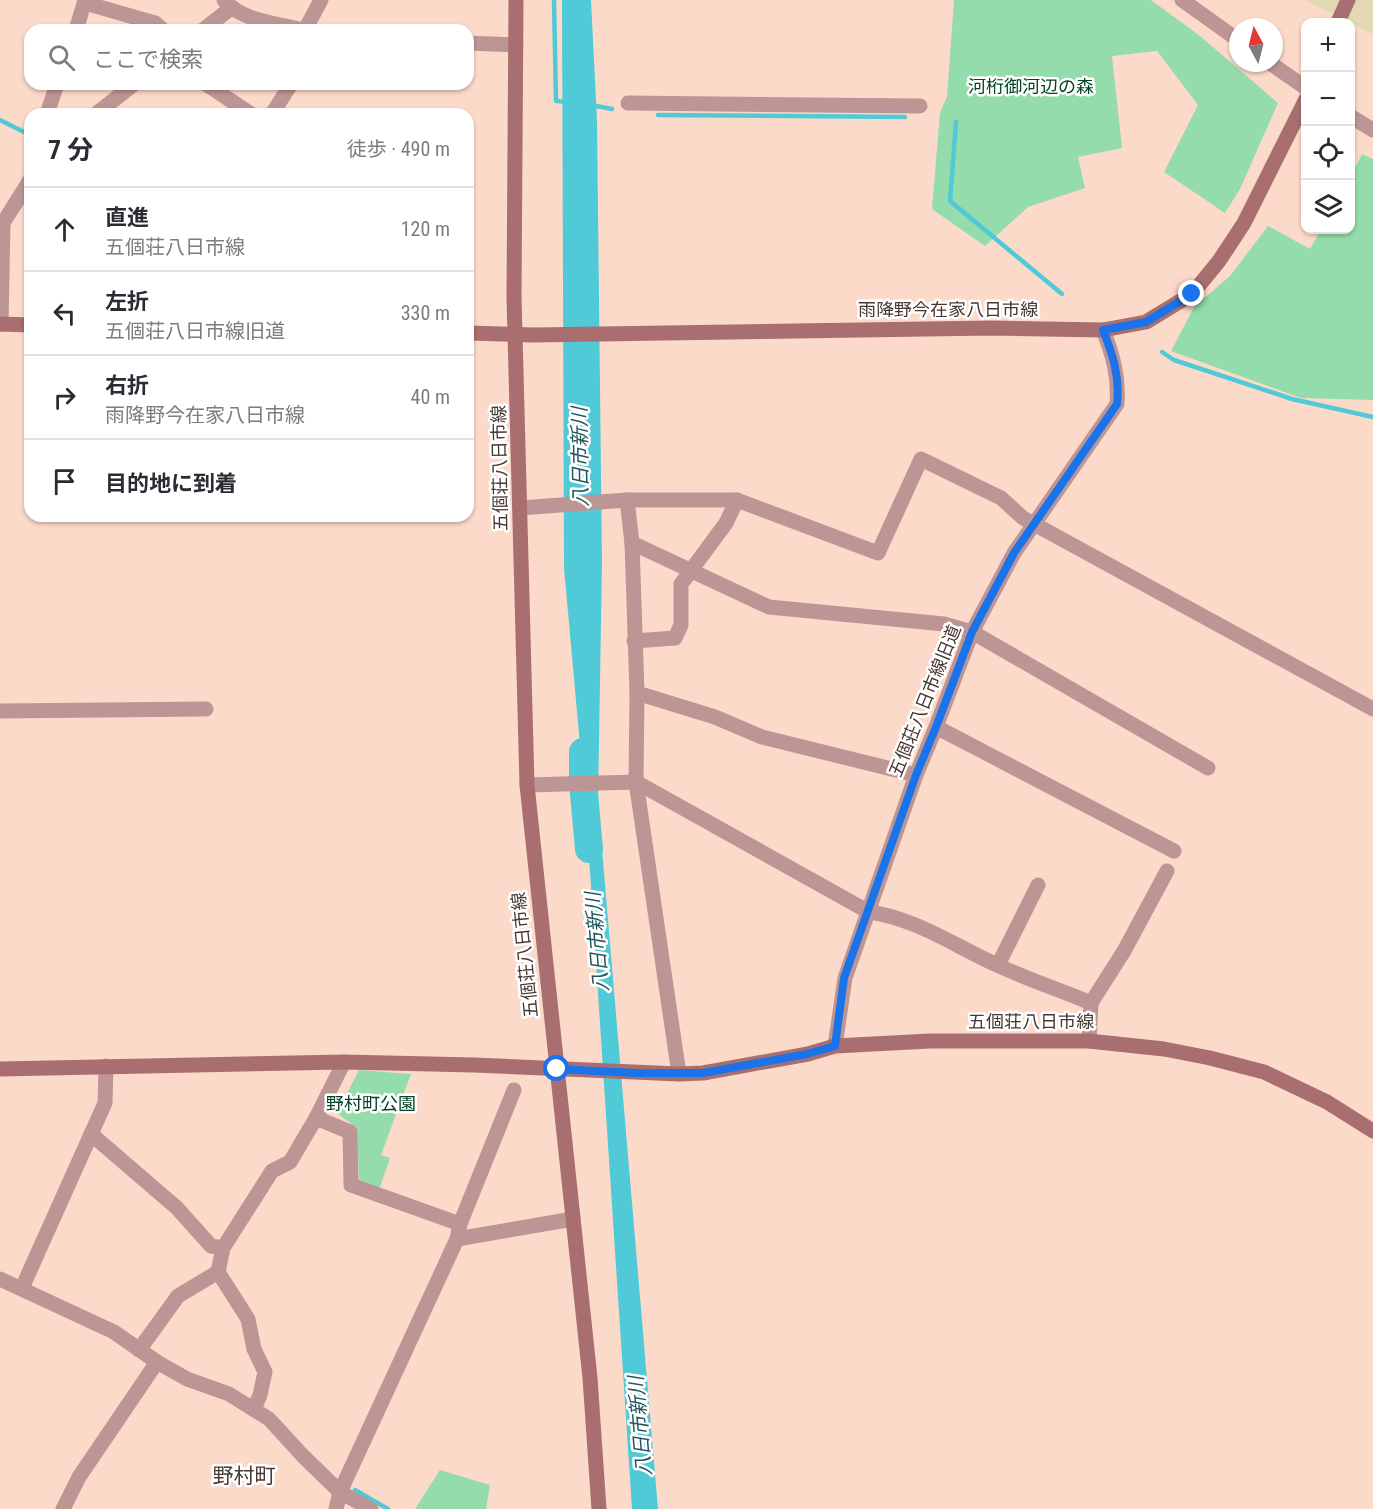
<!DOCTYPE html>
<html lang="ja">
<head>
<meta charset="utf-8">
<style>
	:root { --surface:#fff; --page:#f2f2f3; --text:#2b2b33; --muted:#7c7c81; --line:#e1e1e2 }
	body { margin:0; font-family:"Roboto Condensed","Noto Sans JP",sans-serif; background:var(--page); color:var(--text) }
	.controls { position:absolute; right:18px; top:18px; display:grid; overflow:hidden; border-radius:12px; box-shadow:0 2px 4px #0004 }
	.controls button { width:54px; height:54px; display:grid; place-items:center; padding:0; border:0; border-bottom:2px solid var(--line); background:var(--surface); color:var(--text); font:30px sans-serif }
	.compass { position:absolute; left:1229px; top:18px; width:54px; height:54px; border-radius:50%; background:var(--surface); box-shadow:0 2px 4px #0004; rotate:353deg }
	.stop { position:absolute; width:18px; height:18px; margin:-14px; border:4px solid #1a73e8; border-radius:50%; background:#fff }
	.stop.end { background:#1a73e8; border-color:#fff; box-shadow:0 2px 6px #0008 }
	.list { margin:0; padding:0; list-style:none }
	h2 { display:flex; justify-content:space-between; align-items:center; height:78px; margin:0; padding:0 24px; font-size:26px }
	h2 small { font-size:20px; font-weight:400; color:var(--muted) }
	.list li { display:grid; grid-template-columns:39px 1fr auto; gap:18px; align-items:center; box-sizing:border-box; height:84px; padding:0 24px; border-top:2px solid var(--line) }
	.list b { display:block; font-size:22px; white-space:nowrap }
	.list p { margin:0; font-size:20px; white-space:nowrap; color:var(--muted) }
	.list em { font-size:20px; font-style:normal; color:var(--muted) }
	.icon { flex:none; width:33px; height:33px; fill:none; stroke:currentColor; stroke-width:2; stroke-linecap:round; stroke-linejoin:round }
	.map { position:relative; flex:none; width:1373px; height:1509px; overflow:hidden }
	.search { position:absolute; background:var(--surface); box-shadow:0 2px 4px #0004; left:24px; top:24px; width:450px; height:66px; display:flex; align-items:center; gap:15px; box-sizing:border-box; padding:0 21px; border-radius:18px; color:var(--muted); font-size:22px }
	.panel { position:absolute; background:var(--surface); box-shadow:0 2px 4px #0004; left:24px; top:108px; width:450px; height:414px; border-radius:18px }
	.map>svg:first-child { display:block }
</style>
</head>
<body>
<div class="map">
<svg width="1373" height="1509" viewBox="0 0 1373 1509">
	<rect width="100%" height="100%" fill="#fcdac9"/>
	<!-- green -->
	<g fill="#94dcab">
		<polygon points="954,0 1151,0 1200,36 1278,103 1240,189 1225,213 1164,172 1198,105 1157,51 1112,56 1122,148 1078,157 1085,188 1028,207 985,246 932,209 940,113 947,97"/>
		<polygon points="1362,154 1373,159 1373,400 1301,398 1171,351 1194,307 1230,276 1268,226 1310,249 1321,230 1350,230 1351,176"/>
		<polygon points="359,1070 411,1074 381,1155 390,1158 379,1190 359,1182 357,1128 337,1113"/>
		<polygon points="440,1470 490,1485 486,1509 415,1509"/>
	</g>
	<!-- sand -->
	<polygon fill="#e2d9b4" points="1305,0 1373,0 1373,34"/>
	<!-- water -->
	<polygon fill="#50cad7" points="562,0 591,0 597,121 602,563 598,802 658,1509 632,1509 586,811 564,568"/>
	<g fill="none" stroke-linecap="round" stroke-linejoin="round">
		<!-- stream -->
		<g stroke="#50cad7" stroke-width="4.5">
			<polyline points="554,0 556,101 568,102"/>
			<polyline points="591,105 612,109"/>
			<polyline points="658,115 905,117"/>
			<polyline points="0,120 30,135"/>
			<polyline points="956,122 950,201 1062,294"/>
			<polyline points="1162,352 1174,360 1292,399 1373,417"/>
			<polyline points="355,1490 388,1509"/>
		</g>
		<!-- river -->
		<polyline stroke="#50cad7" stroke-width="28" points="583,752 583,783 589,849"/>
		<!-- street -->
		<g stroke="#be9595" stroke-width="15">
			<path d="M224 0C242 21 276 23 302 30"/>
			<polyline points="1182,0 1238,40"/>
			<polyline points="85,3 155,23 163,30"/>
			<polyline points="76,30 85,0"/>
			<polyline points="203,30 231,8"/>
			<polyline points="305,30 321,0"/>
			<polyline points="468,43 516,45"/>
			<polyline points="1270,63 1306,88"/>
			<polyline points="206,84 251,114"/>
			<polyline points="628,103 920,106"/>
			<polyline points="47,114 57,84"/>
			<polyline points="96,114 134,84"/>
			<polyline points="272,114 291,84"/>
			<polyline points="1350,116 1373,130"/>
			<polyline points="1,324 3,223 30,180"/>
			<polyline points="627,500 632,543 637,693 636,782 679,1074"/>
			<polyline points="520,508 627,500 737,500 878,553 921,459 1001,498 1023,518 1373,709"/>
			<polyline points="632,543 769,607 944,624 972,632 1208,768"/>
			<polyline points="634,641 675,638 681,625 681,584 726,523 737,500"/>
			<polyline points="637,693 715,717 762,737 916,775"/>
			<polyline points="0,711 206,709"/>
			<polyline points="936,727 1174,851"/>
			<path d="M527 785 636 782 869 912C915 918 955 946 997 965 1027 979 1060 990 1091 1003L1124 951 1167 871"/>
			<polyline points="998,965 1038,885"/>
			<polyline points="1089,1041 1091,1003"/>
			<path d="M835 1046 845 978 916 775 936 727 972 632 1014 553 1117 404C1119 377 1113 355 1103 330"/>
			<polyline points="316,1118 350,1132 351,1185 460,1224"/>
			<polyline points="91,1134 177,1208 211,1246 223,1248"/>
			<polyline points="457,1239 573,1219"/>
			<polyline points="218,1272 248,1319 254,1349 265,1372 260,1395 254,1409"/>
			<polyline points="0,1279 114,1332 157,1362 187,1379 229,1394 269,1419 303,1456 340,1492 371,1509"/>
			<polyline points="22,1288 105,1103 106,1066"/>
			<polyline points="139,1350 178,1296 218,1272 223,1248 272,1171 290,1162 316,1118 344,1062"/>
			<polyline points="63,1509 79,1477 157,1362"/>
			<polyline points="336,1509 340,1492 457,1239 460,1224 514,1090"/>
		</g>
		<!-- secondary -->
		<g stroke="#a96f70" stroke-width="15">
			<polyline points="516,0 514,297 527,785 590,1378 599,1509"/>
			<polyline points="1338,22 1348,0"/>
			<polyline points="0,324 30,325"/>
			<polyline points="468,333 534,335 992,328 1103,330 1146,322 1192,294 1219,261 1244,223 1306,99"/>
			<polyline points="0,1069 344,1062 474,1065 679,1074 703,1073 808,1054 835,1046 930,1041 1089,1041 1164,1049 1210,1058 1264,1072 1327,1102 1373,1131"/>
		</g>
	</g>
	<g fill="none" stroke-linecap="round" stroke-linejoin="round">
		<!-- route -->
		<path stroke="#1a73e8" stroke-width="8" d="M557 1069 636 1073H703L807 1054 835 1046 844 978 916 775 936 727 972 632 1014 553 1117 404C1120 377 1113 355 1103 330L1146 322 1192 294"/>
	</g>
	<g text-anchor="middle" stroke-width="5" stroke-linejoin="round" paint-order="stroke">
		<!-- park labels -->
		<g font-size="18" fill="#004221" stroke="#fff">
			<text x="1031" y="93">河桁御河辺の森</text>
			<text x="371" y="1110">野村町公園</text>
		</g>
		<!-- street labels -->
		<g font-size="18" fill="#463832" stroke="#fff">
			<text x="948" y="316">雨降野今在家八日市線</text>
			<text transform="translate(500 468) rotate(-91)" y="6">五個荘八日市線</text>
			<text transform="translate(925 701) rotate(-68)" y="6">五個荘八日市線旧道</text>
			<text transform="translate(525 955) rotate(-96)" y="6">五個荘八日市線</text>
			<text x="1031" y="1028">五個荘八日市線</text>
		</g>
		<!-- water labels -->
		<g font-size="20" font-style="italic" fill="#22565c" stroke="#fff">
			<text transform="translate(580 457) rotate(-91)" y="7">八日市新川</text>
			<text transform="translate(597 942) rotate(-95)" y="7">八日市新川</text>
			<text transform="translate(640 1426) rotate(-95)" y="7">八日市新川</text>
		</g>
		<!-- quarter labels -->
		<g font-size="21" fill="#463832" stroke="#fff">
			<text x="244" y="1483">野村町</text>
		</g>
	</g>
</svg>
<div class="controls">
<button>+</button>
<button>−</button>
<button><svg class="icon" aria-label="locate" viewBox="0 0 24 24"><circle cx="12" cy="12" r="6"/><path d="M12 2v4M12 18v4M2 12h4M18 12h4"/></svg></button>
<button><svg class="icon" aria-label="layers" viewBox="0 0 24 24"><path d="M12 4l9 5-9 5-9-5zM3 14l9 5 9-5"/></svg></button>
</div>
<svg class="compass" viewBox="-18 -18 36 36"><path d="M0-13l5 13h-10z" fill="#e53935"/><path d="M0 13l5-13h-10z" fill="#7c7c81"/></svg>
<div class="stop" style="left:557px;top:1069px"></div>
<div class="stop end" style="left:1192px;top:294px"></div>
<div class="search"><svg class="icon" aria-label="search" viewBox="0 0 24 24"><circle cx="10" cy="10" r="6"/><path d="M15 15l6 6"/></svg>ここで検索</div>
<section class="panel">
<h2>7 分<small>徒歩 · 490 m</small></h2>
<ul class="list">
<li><svg class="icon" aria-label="ahead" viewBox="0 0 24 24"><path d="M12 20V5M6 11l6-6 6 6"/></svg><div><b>直進</b><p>五個荘八日市線</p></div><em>120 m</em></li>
<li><svg class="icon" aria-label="left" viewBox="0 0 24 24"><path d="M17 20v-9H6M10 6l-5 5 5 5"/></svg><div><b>左折</b><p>五個荘八日市線旧道</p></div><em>330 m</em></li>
<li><svg class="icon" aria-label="right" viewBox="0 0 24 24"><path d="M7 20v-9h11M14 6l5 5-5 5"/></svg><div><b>右折</b><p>雨降野今在家八日市線</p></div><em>40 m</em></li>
<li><svg class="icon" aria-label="arrive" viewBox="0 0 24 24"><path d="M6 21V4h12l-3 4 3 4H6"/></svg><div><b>目的地に到着</b></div></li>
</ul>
</section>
</div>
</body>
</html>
